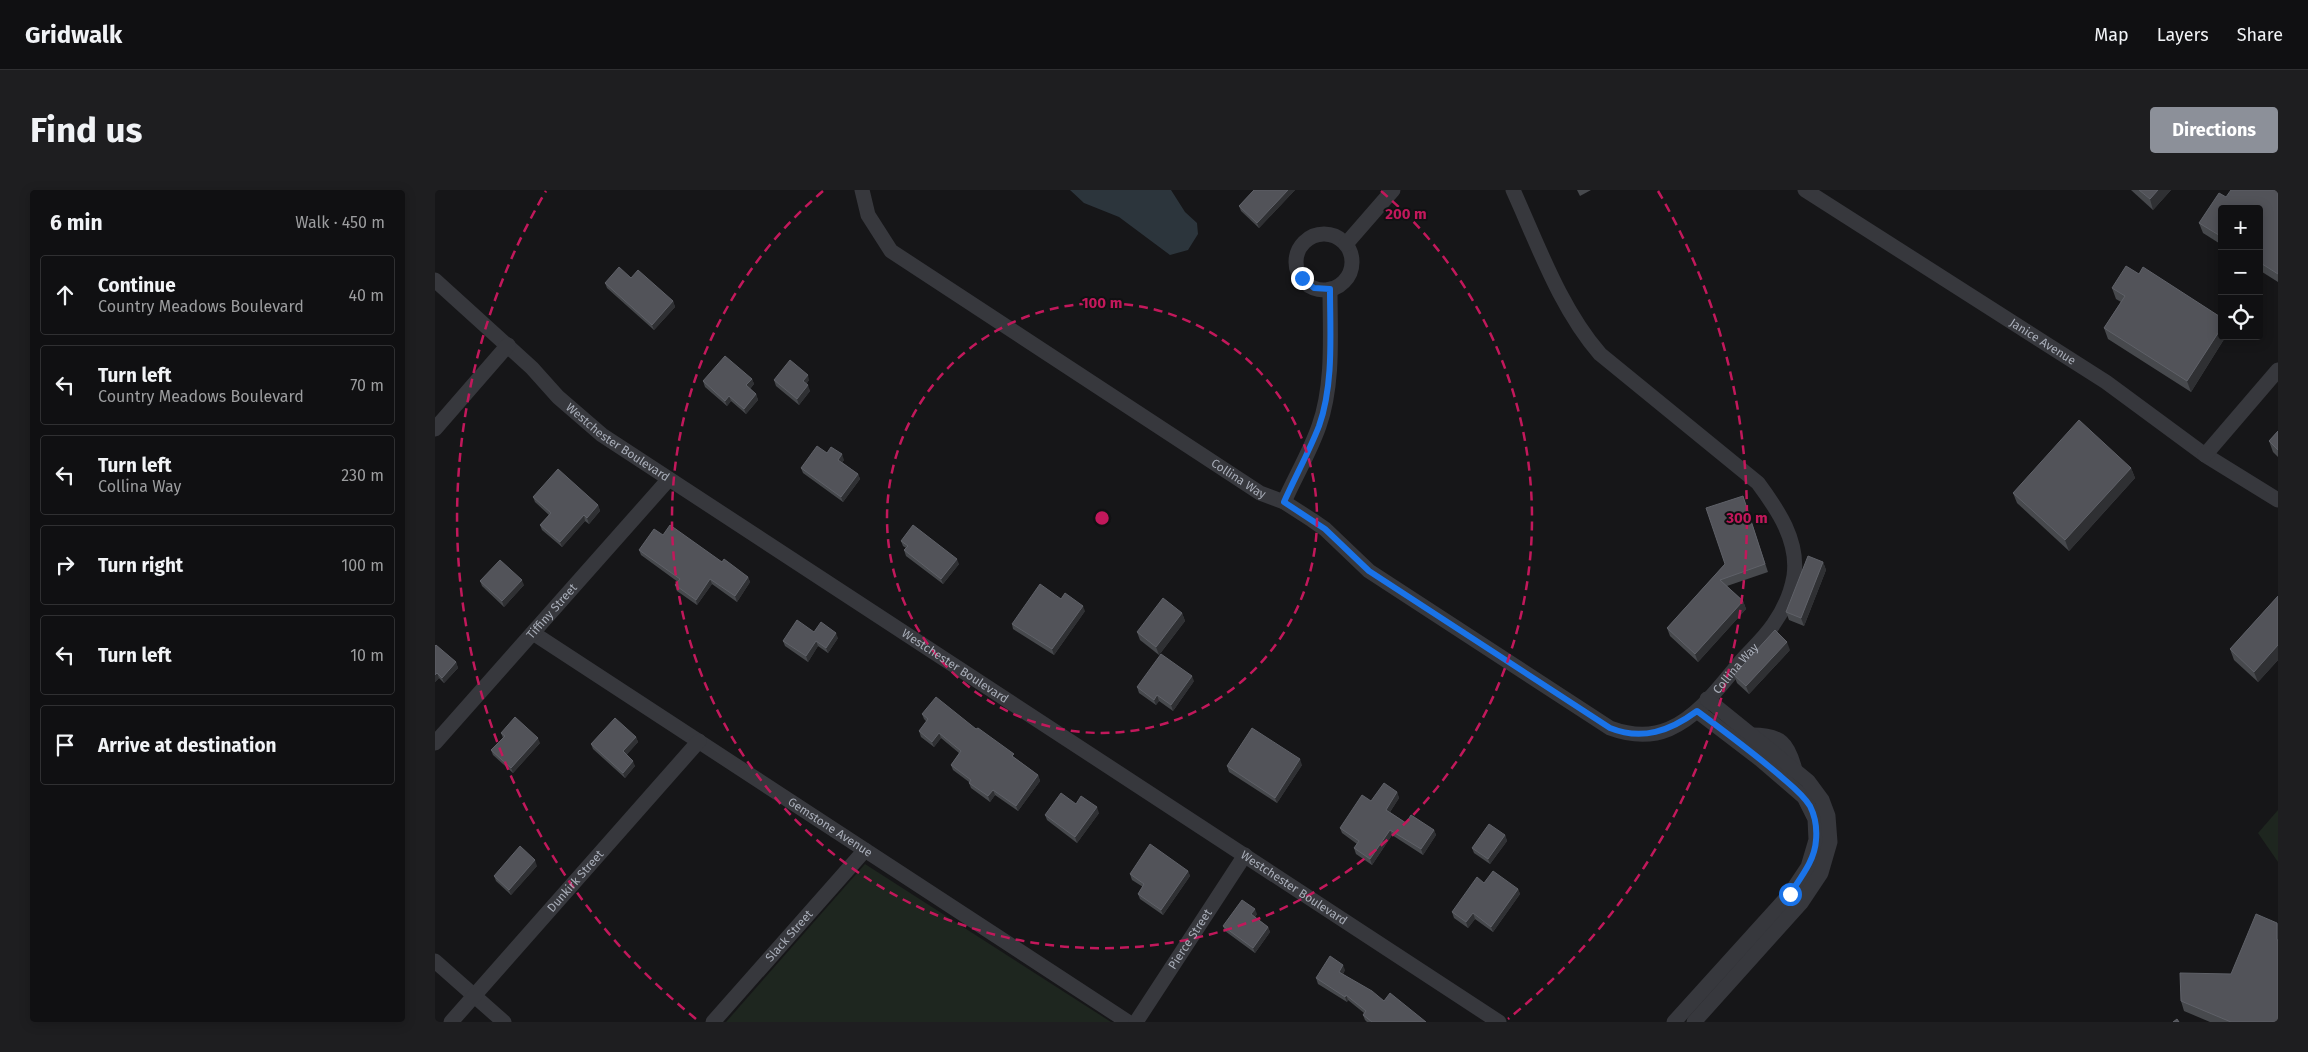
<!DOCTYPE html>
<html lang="en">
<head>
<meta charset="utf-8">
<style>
	:root { --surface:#101012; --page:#1e1e20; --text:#f1f3f6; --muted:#9c9d9f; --line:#303032; --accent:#8c9099 }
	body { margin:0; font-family:"Fira Sans",sans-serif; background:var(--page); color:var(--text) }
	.controls { position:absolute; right:15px; top:15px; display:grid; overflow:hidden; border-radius:5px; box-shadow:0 2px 12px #0003 }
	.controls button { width:45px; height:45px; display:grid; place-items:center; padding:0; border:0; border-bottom:1px solid var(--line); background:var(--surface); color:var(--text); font:25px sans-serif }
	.stop { position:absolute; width:15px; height:15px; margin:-11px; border:4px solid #1a73e8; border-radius:50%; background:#fff }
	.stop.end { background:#1a73e8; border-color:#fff; box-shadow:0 1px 5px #0008 }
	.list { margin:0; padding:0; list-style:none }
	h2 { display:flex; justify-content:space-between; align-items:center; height:65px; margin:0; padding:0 20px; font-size:21px }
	h2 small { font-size:16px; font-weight:400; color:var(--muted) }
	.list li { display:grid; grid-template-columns:32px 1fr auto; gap:15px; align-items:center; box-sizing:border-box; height:80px; margin:0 10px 10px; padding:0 10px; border:1px solid var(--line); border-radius:5px }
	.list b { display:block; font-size:19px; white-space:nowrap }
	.list p { margin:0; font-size:16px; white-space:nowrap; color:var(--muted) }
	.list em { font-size:16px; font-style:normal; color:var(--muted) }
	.icon { flex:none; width:28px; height:28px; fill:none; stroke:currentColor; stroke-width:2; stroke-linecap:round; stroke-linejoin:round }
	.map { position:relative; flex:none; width:1843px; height:832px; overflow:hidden; border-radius:5px }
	header { display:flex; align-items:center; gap:30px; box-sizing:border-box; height:70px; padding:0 25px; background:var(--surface); border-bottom:1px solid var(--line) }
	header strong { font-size:24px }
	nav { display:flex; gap:28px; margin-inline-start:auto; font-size:18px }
	.intro { display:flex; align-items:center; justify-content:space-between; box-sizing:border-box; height:120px; padding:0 30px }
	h1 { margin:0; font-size:35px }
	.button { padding:12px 22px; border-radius:5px; background:var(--accent); color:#fff; font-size:18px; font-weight:700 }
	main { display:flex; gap:30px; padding:0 30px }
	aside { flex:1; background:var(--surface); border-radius:5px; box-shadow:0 2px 12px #0003 }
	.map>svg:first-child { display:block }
</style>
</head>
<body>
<header>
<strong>Gridwalk</strong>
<nav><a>Map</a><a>Layers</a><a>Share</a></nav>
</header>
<div class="intro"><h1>Find us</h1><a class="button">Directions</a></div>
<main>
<aside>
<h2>6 min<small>Walk · 450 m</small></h2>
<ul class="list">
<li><svg class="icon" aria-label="ahead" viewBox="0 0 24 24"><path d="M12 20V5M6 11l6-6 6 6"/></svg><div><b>Continue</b><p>Country Meadows Boulevard</p></div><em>40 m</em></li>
<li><svg class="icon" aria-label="left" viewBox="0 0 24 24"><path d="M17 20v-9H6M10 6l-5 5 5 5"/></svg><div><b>Turn left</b><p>Country Meadows Boulevard</p></div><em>70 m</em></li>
<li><svg class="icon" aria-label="left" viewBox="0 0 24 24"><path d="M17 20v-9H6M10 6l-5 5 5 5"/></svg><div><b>Turn left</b><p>Collina Way</p></div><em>230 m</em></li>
<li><svg class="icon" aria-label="right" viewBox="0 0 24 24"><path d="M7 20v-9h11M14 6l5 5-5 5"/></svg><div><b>Turn right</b></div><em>100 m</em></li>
<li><svg class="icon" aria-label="left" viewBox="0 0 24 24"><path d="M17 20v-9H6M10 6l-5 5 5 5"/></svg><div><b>Turn left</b></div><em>10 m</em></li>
<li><svg class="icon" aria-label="arrive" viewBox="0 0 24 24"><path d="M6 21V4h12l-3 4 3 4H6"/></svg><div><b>Arrive at destination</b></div></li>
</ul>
</aside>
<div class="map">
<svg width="1843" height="832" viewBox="0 0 1843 832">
	<rect width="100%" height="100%" fill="#161618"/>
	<!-- green -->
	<g fill="#1e261f">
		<polygon points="1843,620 1843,672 1823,643"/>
		<polygon points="430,674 676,832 291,832"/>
	</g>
	<!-- water -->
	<polygon fill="#2c353c" points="635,0 736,0 750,22 762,33 763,44 753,60 735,65 684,27 649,13"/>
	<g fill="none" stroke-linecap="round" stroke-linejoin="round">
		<!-- street -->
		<g stroke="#37383d" stroke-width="15">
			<path id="s1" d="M427 0 433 25 456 61 825 303 849 312 877 330 890 339 934 381 1175 538C1194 545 1215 547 1234 539 1265 526 1287 493 1308 469 1318 458 1330 447 1338 435 1348 421 1356 403 1359 386 1364 351 1343 320 1323 293L1165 164C1125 118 1103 55 1078 0"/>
			<path id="s2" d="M1370 0 1671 192 1770 265 1843 310"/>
			<circle cx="889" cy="72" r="28"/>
			<polyline points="911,54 958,0"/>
			<path id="s3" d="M0 90 97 178 123 207 167 245 1064 832"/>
			<polyline points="0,239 73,155"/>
			<polyline points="1770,265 1843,180"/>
			<path d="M849 312C860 287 875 262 884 236 899 194 895 143 895 99"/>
			<path id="s4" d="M98 443 693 832"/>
			<path d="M1317 545C1346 545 1353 553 1360 580"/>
			<path id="s5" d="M0 553 234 289"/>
			<polyline points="0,771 69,832"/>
			<path id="s6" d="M16 832 264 551"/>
			<path id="s7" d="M278 832 430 660"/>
			<path id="s8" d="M701 832 810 665"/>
			<polyline points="1239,832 1355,704 1373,677 1381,650 1380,629 1369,607 1326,570 1262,521"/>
			<polyline points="1259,832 1366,713 1386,683 1395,652 1393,626 1387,610 1373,591 1272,509"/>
		</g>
	</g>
	<!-- wall -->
	<g fill="#47494d">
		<polygon points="819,0 860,0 824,38 806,21 804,16"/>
		<polygon points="1142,0 1156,0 1145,6"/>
		<polygon points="1696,0 1736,0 1718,20"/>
		<polygon points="1843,0 1843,92 1824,80 1824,19 1787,19 1787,55 1768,43 1764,33 1791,7"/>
		<polygon points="196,88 238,111 240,117 219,140 172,98 170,93"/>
		<polygon points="1677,98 1787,146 1791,146 1756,202 1673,149 1669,138 1686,112 1681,109"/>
		<polygon points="317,189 319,194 315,199 321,204 323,210 311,224 296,211 292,216 270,197 268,191"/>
		<polygon points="339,190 374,190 371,194 375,201 364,215 341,196"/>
		<polygon points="1843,241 1843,267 1838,262 1834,251"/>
		<polygon points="392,263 409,270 407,272 423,284 425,289 408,312 368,283 366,278"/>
		<polygon points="1696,278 1700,288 1634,361 1582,313 1578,303"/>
		<polygon points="1308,306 1333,382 1292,396 1308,411 1311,419 1263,472 1235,446 1232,438 1290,374"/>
		<polygon points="98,307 163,315 165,321 154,334 150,331 127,357 107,340 105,335 114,325 100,312"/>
		<polygon points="228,345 287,372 313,387 315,392 302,412 277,394 262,415 242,401 240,395 243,392 206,365 204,360"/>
		<polygon points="466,351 524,374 508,394 471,366 469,360 471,358 468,356"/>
		<polygon points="1388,372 1391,380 1369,436 1354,430 1351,422"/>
		<polygon points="45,391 89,395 69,417 47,396"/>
		<polygon points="1843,406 1843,470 1823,492 1799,470 1795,459"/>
		<polygon points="650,421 619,465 578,439 577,434"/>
		<polygon points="747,423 750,431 724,465 705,450 702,442"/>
		<polygon points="379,442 403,448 393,463 383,456 373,472 350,456 348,451"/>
		<polygon points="0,456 21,472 23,478 9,493 4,488 0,492"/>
		<polygon points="1355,460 1314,504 1302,493 1299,485"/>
		<polygon points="759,491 738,521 724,511 721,515 704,503 702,497"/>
		<polygon points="487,524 541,539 603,585 605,591 583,621 560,605 555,612 536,598 534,593 534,592 518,580 516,575 524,563 506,548 499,557 486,547 484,541 492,532 489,529"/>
		<polygon points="66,543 105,553 78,583 58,565 56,560 68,548"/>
		<polygon points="201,547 203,552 191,565 200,576 190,588 158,559 156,554"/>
		<polygon points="867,575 842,613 794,582 792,576"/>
		<polygon points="962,602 964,608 955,622 971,633 999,640 1001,645 988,665 957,645 937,675 921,664 919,658 922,654 907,643 905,638 936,611"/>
		<polygon points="664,623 642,653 612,630 610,625"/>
		<polygon points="1070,645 1072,651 1055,674 1039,663 1037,658"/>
		<polygon points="102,676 76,705 61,691 59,686"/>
		<polygon points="753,681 755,686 728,725 705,709 703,704 708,697 697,690 695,684"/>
		<polygon points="1049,693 1083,699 1085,704 1058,742 1040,729 1033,738 1019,728 1017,722"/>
		<polygon points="822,724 820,727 833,737 835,742 820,763 790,741 788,736"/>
		<polygon points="1842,733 1843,736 1843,832 1775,832 1749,821 1746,811 1796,784"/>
		<polygon points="910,780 908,784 949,811 991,832 932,832 930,830 928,825 929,823 913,810 912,812 883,794 881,788"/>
	</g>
	<!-- shaded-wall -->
	<g fill="#2f3033">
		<polygon points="853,0 860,0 824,38 822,33"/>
		<polygon points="1723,0 1736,0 1718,20 1715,9"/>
		<polygon points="238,111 240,117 219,140 217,135"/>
		<polygon points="1787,137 1787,146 1791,146 1756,202 1752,191"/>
		<polygon points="373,185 374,190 370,196 368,191"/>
		<polygon points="317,189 319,194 313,201 311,195"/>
		<polygon points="373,195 375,201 364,215 362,209"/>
		<polygon points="321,204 323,210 311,224 309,219"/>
		<polygon points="294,206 296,211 292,216 290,211"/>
		<polygon points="407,264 409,270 405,275 403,270"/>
		<polygon points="1696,278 1700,288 1634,361 1630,350"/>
		<polygon points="423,284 425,289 408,312 406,307"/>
		<polygon points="163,315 165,321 154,334 152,328"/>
		<polygon points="149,325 150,331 127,357 125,352"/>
		<polygon points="522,369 524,374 508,394 506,389"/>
		<polygon points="1388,372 1391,380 1369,436 1366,428"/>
		<polygon points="313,387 315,392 302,412 300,406"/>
		<polygon points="275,389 277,394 262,415 261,410"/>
		<polygon points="87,390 89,395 69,417 67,411"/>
		<polygon points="1308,411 1311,419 1263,472 1260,464"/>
		<polygon points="648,416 650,421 619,465 617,459"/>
		<polygon points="747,423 750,431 724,465 721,457"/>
		<polygon points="401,443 403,448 393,463 391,458"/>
		<polygon points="381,451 383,456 373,472 371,466"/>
		<polygon points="1352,452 1355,460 1314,504 1311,496"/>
		<polygon points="1843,455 1843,470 1823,492 1819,482"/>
		<polygon points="21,472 23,478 9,493 7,488"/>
		<polygon points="2,483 4,488 0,492 0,485"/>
		<polygon points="757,486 759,491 738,521 736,515"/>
		<polygon points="722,505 724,511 721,515 719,510"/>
		<polygon points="504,543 506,548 499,557 497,552"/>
		<polygon points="201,547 203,552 190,567 188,561"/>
		<polygon points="103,548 105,553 78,583 76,578"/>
		<polygon points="865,569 867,575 842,613 840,608"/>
		<polygon points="198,571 200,576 190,588 188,583"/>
		<polygon points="603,585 605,591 583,621 581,616"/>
		<polygon points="558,600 560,605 555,612 553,606"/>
		<polygon points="962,602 964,608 953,625 951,620"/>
		<polygon points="662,617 664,623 642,653 640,647"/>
		<polygon points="955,640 957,645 937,675 935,669"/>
		<polygon points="999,640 1001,645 988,665 986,659"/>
		<polygon points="1070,645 1072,651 1055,674 1053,669"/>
		<polygon points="100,670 102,676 76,705 74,700"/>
		<polygon points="753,681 755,686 728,725 726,720"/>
		<polygon points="1083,699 1085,704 1058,742 1056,737"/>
		<polygon points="820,719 822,724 818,729 816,724"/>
		<polygon points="1038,723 1040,729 1033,738 1031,732"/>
		<polygon points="1842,733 1843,736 1843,752 1842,749"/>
		<polygon points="833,737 835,742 820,763 818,758"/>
		<polygon points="908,775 910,780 906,787 904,782"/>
		<polygon points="911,805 913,810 912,812 910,807"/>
	</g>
	<!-- building -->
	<g fill="#525359" stroke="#5f6168">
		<polygon points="819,0 853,0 822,33 804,16"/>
		<polygon points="1704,0 1723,0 1715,9"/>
		<polygon points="1796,0 1843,0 1843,84 1824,72 1824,19 1787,19 1787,47 1764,33 1784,3 1791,7"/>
		<polygon points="1691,76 1704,84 1708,77 1787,128 1787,137 1752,191 1669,138 1690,106 1677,98"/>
		<polygon points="184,77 196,88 203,80 238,111 217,135 170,93"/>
		<polygon points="290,166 317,189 311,195 321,204 309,219 294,206 290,211 268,191"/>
		<polygon points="355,170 373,185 368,191 373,195 362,209 339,190"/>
		<polygon points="1644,230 1696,278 1630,350 1578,303"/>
		<polygon points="1843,241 1843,260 1834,251"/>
		<polygon points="382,256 392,263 396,257 407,264 403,270 423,284 406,307 366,278"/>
		<polygon points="123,279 163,315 152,328 149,325 125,352 105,335 116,323 98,307"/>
		<polygon points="1308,306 1330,374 1285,390 1308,411 1260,464 1232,438 1290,374 1271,318"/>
		<polygon points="235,335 287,372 289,369 313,387 300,406 275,389 261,410 240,395 245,389 204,360 219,339 228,345"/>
		<polygon points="478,335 522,369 506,389 469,360 473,356 466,351"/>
		<polygon points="1373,366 1388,372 1366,428 1351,422"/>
		<polygon points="65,370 87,390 67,411 45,391"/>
		<polygon points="605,394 626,409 630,403 648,416 617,459 577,434"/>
		<polygon points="1843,406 1843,455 1819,482 1795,459"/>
		<polygon points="728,408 747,423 721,457 702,442"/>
		<polygon points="362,430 379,442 386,432 401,443 391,458 381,451 371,466 348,451"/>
		<polygon points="1340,440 1352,452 1311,496 1299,485"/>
		<polygon points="1,455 21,472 7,488 2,483 0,485 0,456"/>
		<polygon points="726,464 757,486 736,515 722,505 719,510 702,497"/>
		<polygon points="501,507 541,539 543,538 579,564 577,566 603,585 581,616 558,600 553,606 534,593 536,590 516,575 526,561 504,543 497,552 484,541 493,529 487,524"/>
		<polygon points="80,527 103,548 76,578 56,560 70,546 66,543"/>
		<polygon points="180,528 201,547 188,561 198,571 188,583 156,554"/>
		<polygon points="817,538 865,569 840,608 792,576"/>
		<polygon points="949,593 962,602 951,620 971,633 976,625 999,640 986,659 955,640 935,669 919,658 924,651 905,638 927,605 936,611"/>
		<polygon points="626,603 641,614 646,606 662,617 640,647 610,625"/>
		<polygon points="1054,634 1070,645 1053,669 1037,658"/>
		<polygon points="715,654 753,681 726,720 703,704 709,694 695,684"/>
		<polygon points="85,656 100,670 74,700 59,686"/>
		<polygon points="1058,681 1083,699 1056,737 1038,723 1031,732 1017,722 1042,687 1049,693"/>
		<polygon points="807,710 820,719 816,724 833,737 818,758 788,736"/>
		<polygon points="1821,724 1842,733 1842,749 1843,751 1843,832 1796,832 1746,811 1745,783 1796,784"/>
		<polygon points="895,766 908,775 904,782 937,801 949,811 955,803 991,832 937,832 928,825 931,821 911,805 910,807 881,788"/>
		<polygon points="1742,829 1744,832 1738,832"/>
	</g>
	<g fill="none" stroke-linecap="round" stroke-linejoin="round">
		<!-- route -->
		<path stroke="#1a73e8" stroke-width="6" d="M867 88 879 98 895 99C895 143 899 194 884 236 874 262 860 287 849 312L890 339 934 381 1175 538C1207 551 1235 541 1262 521 1289 541 1317 562 1343 584 1354 594 1367 603 1375 616 1380 626 1382 639 1381 650 1380 670 1366 687 1355 704"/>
	</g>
	<!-- distance rings -->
	<g fill="none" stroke="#c2185b" stroke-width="2.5" stroke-dasharray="9 6">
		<circle cx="667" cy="328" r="215"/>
		<path d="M946 1A430 430 0 1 1 388 1"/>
		<path d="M261 829A645 645 0 0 1 111 1M1223 1A645 645 0 0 1 1073 829"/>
	</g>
	<g text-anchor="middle" stroke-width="4" stroke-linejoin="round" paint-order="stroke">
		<!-- street labels -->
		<g font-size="12" fill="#a8adb8" stroke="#111113">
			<text dy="4" stroke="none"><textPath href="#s2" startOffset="282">Janice Avenue</textPath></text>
			<text dy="4" stroke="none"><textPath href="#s3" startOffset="245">Westchester Boulevard</textPath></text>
			<text dy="4" stroke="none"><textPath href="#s1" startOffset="484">Collina Way</textPath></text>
			<text dy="4" stroke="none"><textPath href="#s5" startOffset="176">Tiffiny Street</textPath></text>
			<text dy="4" stroke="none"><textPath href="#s3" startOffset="650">Westchester Boulevard</textPath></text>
			<text dy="4" stroke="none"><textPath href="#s1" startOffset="1084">Collina Way</textPath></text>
			<text dy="4" stroke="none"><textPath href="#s4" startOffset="355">Gemstone Avenue</textPath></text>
			<text dy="4" stroke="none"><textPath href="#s6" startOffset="188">Dunkirk Street</textPath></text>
			<text dy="4" stroke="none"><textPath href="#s3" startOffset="1055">Westchester Boulevard</textPath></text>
			<text dy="4" stroke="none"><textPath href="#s7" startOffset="115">Slack Street</textPath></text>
			<text dy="4" stroke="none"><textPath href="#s8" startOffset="99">Pierce Street</textPath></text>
		</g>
	</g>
	<circle cx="667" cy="328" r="8" fill="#c2185b" stroke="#111113" stroke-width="2.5"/>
	<g font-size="15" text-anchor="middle" font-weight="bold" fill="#c2185b" stroke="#111113" stroke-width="4" stroke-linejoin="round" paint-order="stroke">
		<text x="971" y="29">200 m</text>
		<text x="667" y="118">100 m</text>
		<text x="1312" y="333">300 m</text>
	</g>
</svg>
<div class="controls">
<button>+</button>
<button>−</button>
<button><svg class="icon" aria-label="locate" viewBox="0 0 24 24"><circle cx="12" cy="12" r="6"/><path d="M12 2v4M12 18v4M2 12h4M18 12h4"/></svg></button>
</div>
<div class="stop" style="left:1355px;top:704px"></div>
<div class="stop end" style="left:867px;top:88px"></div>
</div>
</main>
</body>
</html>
